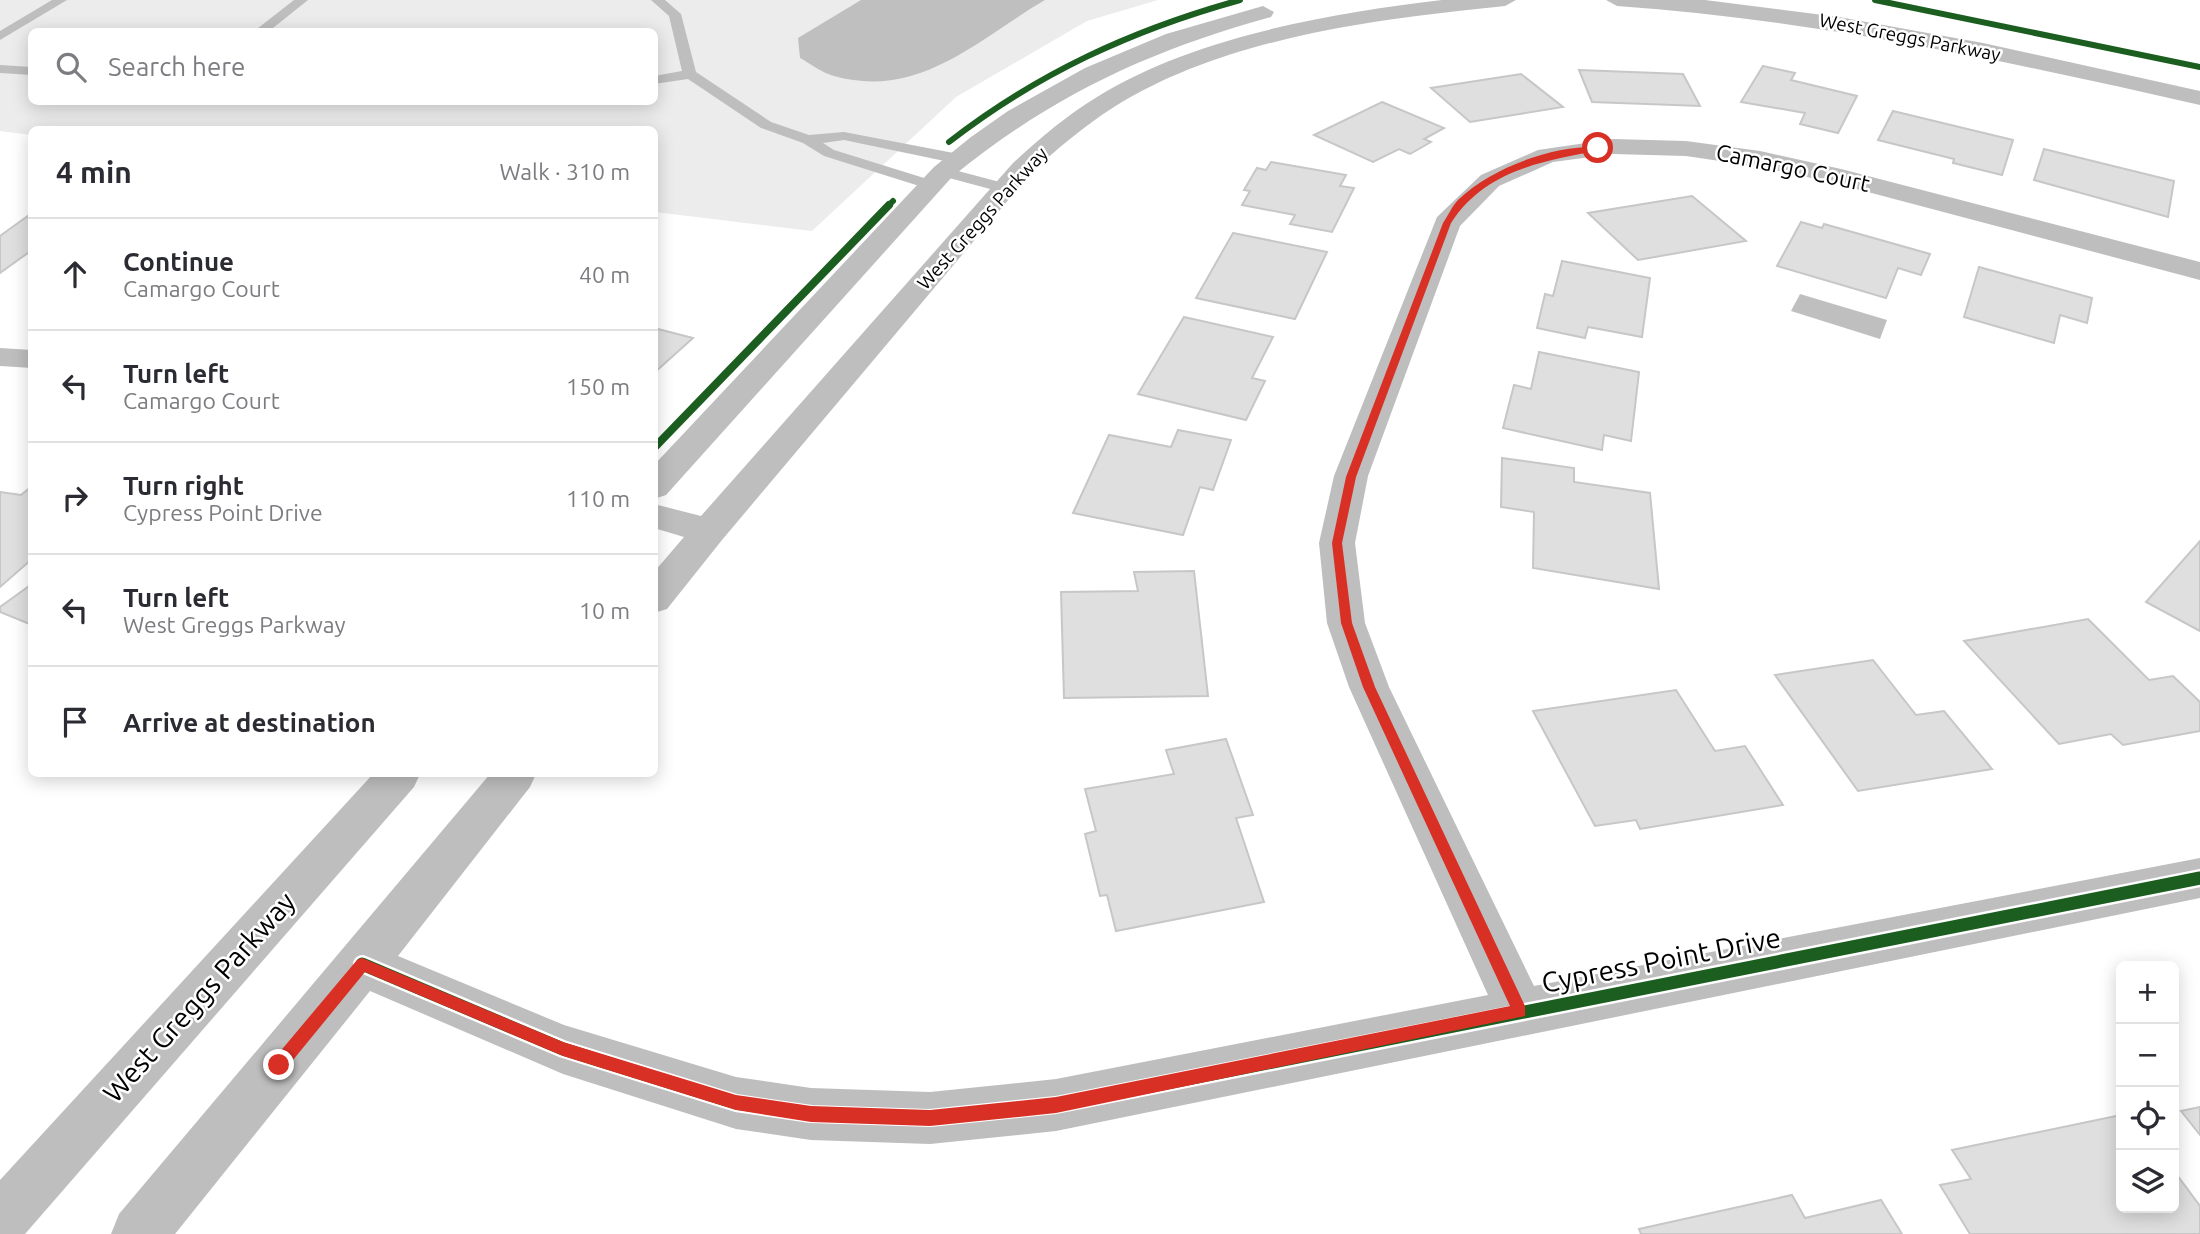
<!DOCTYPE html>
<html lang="en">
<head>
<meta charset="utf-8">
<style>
	:root { --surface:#fff; --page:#f2f2f3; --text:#2b2b33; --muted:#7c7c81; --line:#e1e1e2 }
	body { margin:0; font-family:Ubuntu,sans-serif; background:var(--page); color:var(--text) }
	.controls { position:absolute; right:21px; bottom:21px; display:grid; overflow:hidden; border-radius:10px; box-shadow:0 4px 18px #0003 }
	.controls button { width:63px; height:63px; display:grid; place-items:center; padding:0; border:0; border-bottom:2px solid var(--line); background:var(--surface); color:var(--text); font:35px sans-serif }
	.stop { position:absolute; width:21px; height:21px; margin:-16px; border:5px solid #d93025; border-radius:50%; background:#fff }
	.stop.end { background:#d93025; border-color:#fff; box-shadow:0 2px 7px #0008 }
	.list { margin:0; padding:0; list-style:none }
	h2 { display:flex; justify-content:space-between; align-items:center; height:91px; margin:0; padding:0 28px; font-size:30px }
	h2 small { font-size:23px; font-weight:400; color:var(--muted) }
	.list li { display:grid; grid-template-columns:46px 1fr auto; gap:21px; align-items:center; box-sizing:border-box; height:112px; padding:0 28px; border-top:2px solid var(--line) }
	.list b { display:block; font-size:26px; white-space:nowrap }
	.list p { margin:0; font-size:23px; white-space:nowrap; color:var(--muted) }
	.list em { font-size:23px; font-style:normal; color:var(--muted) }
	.icon { flex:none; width:38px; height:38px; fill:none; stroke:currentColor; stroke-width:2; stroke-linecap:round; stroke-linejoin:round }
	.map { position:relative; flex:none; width:2200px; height:1234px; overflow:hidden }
	.search { position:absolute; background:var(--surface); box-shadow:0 4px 18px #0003; left:28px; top:28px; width:630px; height:77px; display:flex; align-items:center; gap:18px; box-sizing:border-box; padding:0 24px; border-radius:10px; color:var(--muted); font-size:26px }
	.panel { position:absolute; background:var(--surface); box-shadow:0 4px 18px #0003; left:28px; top:126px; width:630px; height:651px; border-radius:10px }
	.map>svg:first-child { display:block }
</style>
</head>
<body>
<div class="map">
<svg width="2200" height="1234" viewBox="0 0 2200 1234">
	<rect width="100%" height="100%" fill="#fff"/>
	<!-- green -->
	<path fill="#ececec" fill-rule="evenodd" d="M0 0H1158L1087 21 956 97 812 231 655 212 654 130H32L31 135 0 131ZM32 32H654V102H32Z"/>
	<!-- water -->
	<g fill="#bfbfbf">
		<path d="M861 0H1045C978 39 919 100 834 76 822 73 811 64 800 58L798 38Z"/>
		<polygon points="1800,294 1887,320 1880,339 1791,311"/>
	</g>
	<!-- building -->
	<g fill="#dfdfdf" stroke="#c7c7c7" stroke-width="2">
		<polygon points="1763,66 1795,73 1791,80 1857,96 1838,133 1800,124 1805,113 1741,102"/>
		<polygon points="1579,70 1683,74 1700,106 1592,102"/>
		<polygon points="1521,74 1563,107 1470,122 1431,88"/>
		<polygon points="1382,102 1444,128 1424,139 1431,142 1410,154 1399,149 1373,162 1314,135"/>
		<polygon points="1893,111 2013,140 2002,175 1953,163 1954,159 1878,140"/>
		<polygon points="2044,149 2174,181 2168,217 2034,180"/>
		<polygon points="1271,162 1346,175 1340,186 1354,188 1332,232 1290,224 1295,215 1242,205 1250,191 1244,190 1257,168 1266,170"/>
		<polygon points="1692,196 1746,241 1638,260 1588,213"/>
		<polygon points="32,213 32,250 0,273 0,236"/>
		<polygon points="1801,222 1822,228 1824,224 1930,254 1921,275 1898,268 1886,298 1777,266"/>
		<polygon points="1233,233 1327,252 1295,319 1196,298"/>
		<polygon points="1562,261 1650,278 1642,337 1588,327 1585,338 1537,328 1545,294 1553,296"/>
		<polygon points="1979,267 2092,298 2087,323 2060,315 2054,343 1964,317"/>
		<polygon points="1184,317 1273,337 1252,378 1265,381 1246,420 1138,394"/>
		<polygon points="654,328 693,338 654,373"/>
		<polygon points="1539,352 1639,372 1631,441 1604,435 1602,450 1503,428 1514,385 1531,389"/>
		<polygon points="1178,430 1231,440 1213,490 1200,487 1183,535 1073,513 1109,435 1171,447"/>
		<polygon points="1502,458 1574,468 1574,482 1650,493 1659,589 1533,568 1534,512 1501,507"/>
		<polygon points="32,486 32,559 0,587 0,492 21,495"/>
		<polygon points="2200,541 2200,631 2146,602"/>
		<polygon points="1194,571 1208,696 1064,698 1061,592 1138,591 1134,572"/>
		<polygon points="32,584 32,625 0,612 0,607"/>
		<polygon points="2088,619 2149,680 2173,676 2200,702 2200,731 2123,745 2111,734 2059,744 1964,641"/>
		<polygon points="1873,660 1916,715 1944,711 1992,769 1858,791 1775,675"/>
		<polygon points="1676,690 1715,751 1745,746 1783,805 1640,829 1636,820 1595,826 1533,711"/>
		<polygon points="1226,739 1253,815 1236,818 1264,902 1116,931 1107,895 1100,896 1085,834 1096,831 1085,789 1174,774 1166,750"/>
		<polygon points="2200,1107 2200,1135 2181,1111"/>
		<polygon points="2121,1115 2121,1208 2174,1208 2174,1171 2200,1206 2200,1234 1970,1234 1940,1185 1971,1179 1952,1150"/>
		<polygon points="1792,1195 1805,1218 1881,1200 1902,1234 1641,1234 1639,1229"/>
	</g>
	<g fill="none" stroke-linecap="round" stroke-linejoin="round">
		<!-- lane -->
		<g fill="#bebebe" fill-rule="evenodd">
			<polygon points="52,0 67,0 0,40 0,31"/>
			<polygon points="294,0 308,0 268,32 253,32"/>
			<polygon points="651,0 665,0 681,14 696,72 771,122 809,135 844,132 959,154 967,159 959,164 844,140 823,143 834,150 937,182 940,185 932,190 824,156 803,143 761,128 688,79 654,84 654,76 682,71 669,16"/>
			<polygon points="0,65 32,67 32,75 0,73"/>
			<polygon points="943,167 1011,185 1013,188 1005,193 938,175 935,172"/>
		</g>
		<!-- street -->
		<g fill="#bebebe" fill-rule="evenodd">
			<path d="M1442 0H1516L1505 6C1377 19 1226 37 1114 107 1084 126 1057 149 1031 173L722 540 667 609 654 613V572L684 537 654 528V504L701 516 1013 163C1039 139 1066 116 1097 97 1193 37 1331 13 1442 0Z"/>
			<path d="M1606 0H1705L1839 17 1983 43 2200 91V105C2007 61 1815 20 1617 6Z"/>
			<path d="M1263 6 1274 12 1271 17C1148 51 1051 96 952 177L666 495 654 499V465L934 167 971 137 1008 111 1085 68 1166 34Z"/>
			<polygon points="1613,139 1686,141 1760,151 1841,169 2200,262 2200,280 1830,182 1760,167 1686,156 1613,154 1553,162 1499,186 1460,226 1368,476 1355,543 1365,623 1389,687 1534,986 2200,858 2200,898 1056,1131 930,1144 811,1140 736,1129 563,1074 370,991 175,1234 111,1234 119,1214 490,774 536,774 530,787 398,956 564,1025 736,1077 811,1088 930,1092 1056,1079 1488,995 1349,687 1327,623 1319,543 1334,476 1437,217 1481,175 1538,150"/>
			<polygon points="0,348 32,350 32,368 0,366"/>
			<polygon points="373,774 420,774 414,787 25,1234 0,1234 0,1180"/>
		</g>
		<defs>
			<g id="cycleway-far2">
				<polyline points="1875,0 2200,67"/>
				<path d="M949 142C1038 73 1132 30 1240 0"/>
				<polyline points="887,207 893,201"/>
			</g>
			<polyline id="cycleway-far1" points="654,448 889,205"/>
			<polyline id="cycleway" points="362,964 563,1049 736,1103 811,1114 930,1118 1056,1105 2200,878"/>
		</defs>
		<!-- cycleway-far2 casing -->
		<use href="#cycleway-far2" stroke="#fff" stroke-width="9"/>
		<!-- cycleway-far1 casing -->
		<use href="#cycleway-far1" stroke="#fff" stroke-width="11"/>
		<!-- cycleway casing -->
		<use href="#cycleway" stroke="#fff" stroke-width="18"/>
		<!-- cycleway-far2 -->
		<use href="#cycleway-far2" stroke="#1b5e20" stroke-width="6"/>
		<!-- cycleway-far1 -->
		<use href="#cycleway-far1" stroke="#1b5e20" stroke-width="8"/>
		<!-- cycleway -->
		<use href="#cycleway" stroke="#1b5e20" stroke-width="13"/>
	</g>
	<!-- route -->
	<path fill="#d93025" d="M1601 147V150C1543 161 1485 170 1451 223L1356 477 1342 543 1352 623 1375 687 1525 1006V1016L1056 1113 930 1126 811 1122 736 1110 563 1056 365 972 284 1071H273V1060L357 960 362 958 563 1042 736 1095 811 1106 930 1110 1056 1097 1510 1006 1363 687 1341 623 1332 543 1346 477 1443 223C1448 216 1452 206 1458 200 1492 167 1554 145 1601 147Z"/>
	<g text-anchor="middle" stroke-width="5" stroke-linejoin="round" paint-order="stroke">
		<!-- far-street labels -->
		<g font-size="19" fill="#000" stroke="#fff">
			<text transform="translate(1910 37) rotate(11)" y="7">West Greggs Parkway</text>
			<text transform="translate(982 218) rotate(-48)" y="7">West Greggs Parkway</text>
		</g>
		<!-- street labels -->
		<g font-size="23" fill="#000" stroke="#fff">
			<text transform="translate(1793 168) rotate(12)" y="8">Camargo Court</text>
		</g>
		<!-- near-street labels -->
		<g font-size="28" fill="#000" stroke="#fff">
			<text transform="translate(1661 960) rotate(-11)" y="10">Cypress Point Drive</text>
			<text transform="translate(199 997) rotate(-48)" y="10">West Greggs Parkway</text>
		</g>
	</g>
</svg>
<div class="controls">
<button>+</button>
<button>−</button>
<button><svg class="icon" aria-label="locate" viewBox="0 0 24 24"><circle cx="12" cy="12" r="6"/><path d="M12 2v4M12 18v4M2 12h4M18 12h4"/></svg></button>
<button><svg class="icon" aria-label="layers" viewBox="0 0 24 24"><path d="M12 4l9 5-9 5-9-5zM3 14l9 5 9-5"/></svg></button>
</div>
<div class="stop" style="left:1598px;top:148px"></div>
<div class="stop end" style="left:279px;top:1065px"></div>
<div class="search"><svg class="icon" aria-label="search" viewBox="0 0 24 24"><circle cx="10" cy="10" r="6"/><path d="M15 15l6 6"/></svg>Search here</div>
<section class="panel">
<h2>4 min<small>Walk · 310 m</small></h2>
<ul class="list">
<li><svg class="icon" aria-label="ahead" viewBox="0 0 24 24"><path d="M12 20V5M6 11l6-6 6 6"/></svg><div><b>Continue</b><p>Camargo Court</p></div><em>40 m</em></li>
<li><svg class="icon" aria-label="left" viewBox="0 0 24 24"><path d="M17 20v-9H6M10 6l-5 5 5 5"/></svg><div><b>Turn left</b><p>Camargo Court</p></div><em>150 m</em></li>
<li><svg class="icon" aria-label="right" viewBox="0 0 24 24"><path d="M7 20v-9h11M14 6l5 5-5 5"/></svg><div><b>Turn right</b><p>Cypress Point Drive</p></div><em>110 m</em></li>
<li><svg class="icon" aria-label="left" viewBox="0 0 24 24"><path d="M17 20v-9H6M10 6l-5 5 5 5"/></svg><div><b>Turn left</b><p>West Greggs Parkway</p></div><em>10 m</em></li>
<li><svg class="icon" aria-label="arrive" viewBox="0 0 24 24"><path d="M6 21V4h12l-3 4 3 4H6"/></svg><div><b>Arrive at destination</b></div></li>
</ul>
</section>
</div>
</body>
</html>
